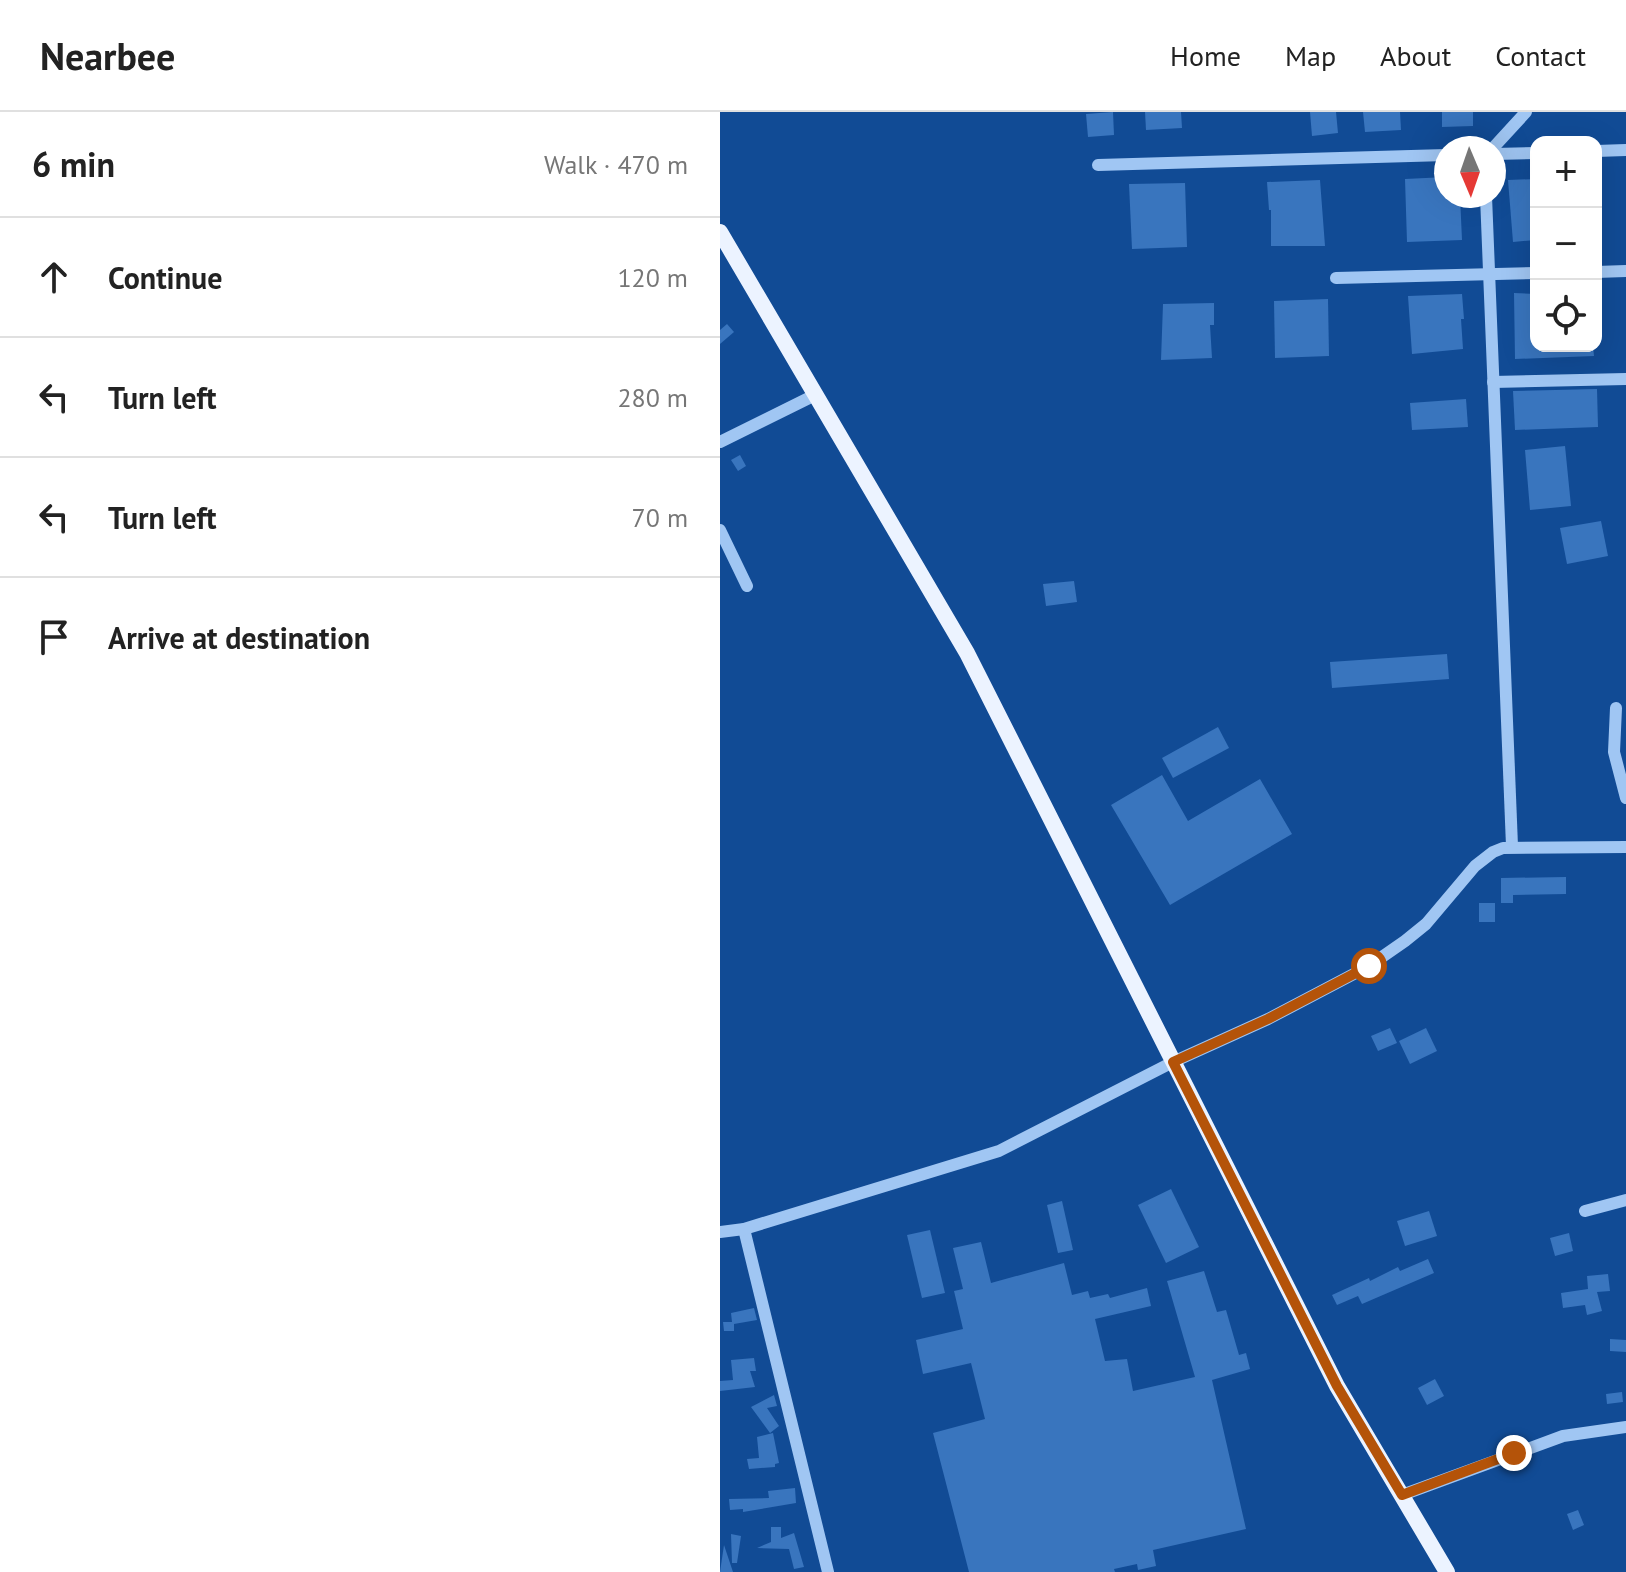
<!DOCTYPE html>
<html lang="en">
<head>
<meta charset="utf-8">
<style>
	:root { --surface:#fff; --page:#f6f6f6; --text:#222; --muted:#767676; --line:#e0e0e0 }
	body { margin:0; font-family:"PT Sans",sans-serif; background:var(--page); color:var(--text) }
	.controls { position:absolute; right:24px; top:24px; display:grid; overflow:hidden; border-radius:16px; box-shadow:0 8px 32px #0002 }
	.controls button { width:72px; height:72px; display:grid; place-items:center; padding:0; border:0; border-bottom:2px solid var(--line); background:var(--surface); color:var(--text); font:40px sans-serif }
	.compass { position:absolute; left:714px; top:24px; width:72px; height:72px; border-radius:50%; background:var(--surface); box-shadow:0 8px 32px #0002; rotate:178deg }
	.stop { position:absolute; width:24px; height:24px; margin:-18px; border:6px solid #b45309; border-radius:50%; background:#fff }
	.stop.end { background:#b45309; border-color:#fff; box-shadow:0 2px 8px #0008 }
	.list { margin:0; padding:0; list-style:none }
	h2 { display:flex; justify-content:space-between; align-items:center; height:104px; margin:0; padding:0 32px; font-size:34px }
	h2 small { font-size:26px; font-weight:400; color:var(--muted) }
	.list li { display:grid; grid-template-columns:52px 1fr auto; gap:24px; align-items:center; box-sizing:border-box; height:120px; padding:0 32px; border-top:2px solid var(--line) }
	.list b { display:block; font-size:30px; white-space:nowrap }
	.list em { font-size:26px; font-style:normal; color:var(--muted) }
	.icon { flex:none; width:44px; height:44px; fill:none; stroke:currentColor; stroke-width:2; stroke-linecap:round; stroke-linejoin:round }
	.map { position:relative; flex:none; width:906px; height:1460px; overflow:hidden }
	header { display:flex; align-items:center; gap:48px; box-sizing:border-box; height:112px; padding:0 40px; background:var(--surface); border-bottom:2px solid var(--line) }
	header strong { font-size:38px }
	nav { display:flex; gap:44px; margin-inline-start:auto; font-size:28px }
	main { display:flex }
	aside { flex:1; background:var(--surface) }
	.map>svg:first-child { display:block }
</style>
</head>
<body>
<header>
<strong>Nearbee</strong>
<nav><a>Home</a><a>Map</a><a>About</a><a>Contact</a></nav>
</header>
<main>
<aside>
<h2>6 min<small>Walk · 470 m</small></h2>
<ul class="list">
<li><svg class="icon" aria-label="ahead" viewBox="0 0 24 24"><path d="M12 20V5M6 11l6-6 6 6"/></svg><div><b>Continue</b></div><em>120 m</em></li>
<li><svg class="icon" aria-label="left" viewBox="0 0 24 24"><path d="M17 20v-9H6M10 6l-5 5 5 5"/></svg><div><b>Turn left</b></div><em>280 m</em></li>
<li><svg class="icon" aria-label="left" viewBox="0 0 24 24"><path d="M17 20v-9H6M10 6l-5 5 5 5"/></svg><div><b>Turn left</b></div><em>70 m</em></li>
<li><svg class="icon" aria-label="arrive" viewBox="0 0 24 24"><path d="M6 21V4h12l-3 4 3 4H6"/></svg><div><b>Arrive at destination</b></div></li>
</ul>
</aside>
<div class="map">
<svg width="906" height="1460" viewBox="0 0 906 1460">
	<rect width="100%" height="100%" fill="#114b95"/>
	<!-- building -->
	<g fill="#3975be">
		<polygon points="393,0 394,23 368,25 366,2"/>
		<polygon points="425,0 461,0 462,16 426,18"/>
		<polygon points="590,0 616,0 618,21 592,24"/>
		<polygon points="643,0 680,0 681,18 645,20"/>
		<polygon points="722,0 753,0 753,14 722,15"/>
		<polygon points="726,65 726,84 740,84 742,128 687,130 685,67"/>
		<polygon points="816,67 816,128 793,130 788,68"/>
		<polygon points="600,68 605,134 551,134 551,98 549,98 547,70"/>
		<polygon points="465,71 467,135 412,137 409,72"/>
		<polygon points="794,181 816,182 816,234 873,234 874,244 795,247"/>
		<polygon points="742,182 744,207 741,207 743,237 692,242 688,184"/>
		<polygon points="608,187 609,244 555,246 554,189"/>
		<polygon points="494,191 494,213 490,213 492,246 441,248 443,192"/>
		<polygon points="7,212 14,220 0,232 0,218"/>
		<polygon points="877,277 878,315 795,318 793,279"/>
		<polygon points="746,287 748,315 692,318 690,291"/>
		<polygon points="845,334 851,394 810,398 805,338"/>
		<polygon points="20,343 26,354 18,359 11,348"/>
		<polygon points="881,409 888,444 847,452 840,416"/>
		<polygon points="354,469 357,490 326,494 323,472"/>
		<polygon points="727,542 729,567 612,576 610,550"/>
		<polygon points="498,615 509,636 453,666 442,646"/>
		<polygon points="442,663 468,709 540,667 572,722 450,793 391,693"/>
		<polygon points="846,765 846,782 793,783 793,791 781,791 781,766"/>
		<rect x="759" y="791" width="16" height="19"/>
		<polygon points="670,916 677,931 658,939 651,924"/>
		<polygon points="706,916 717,939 690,952 679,929"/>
		<polygon points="451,1077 479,1135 446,1151 418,1093"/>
		<polygon points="342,1089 353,1138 338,1141 327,1093"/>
		<polygon points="709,1099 717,1124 685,1134 677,1109"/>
		<polygon points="210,1118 225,1181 202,1186 187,1123"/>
		<polygon points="849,1121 853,1139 835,1144 830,1126"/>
		<polygon points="261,1130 271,1171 344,1151 352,1183 368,1179 370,1186 388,1182 390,1186 427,1176 431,1194 375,1207 385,1249 407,1247 413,1279 475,1265 447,1169 484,1159 497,1200 506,1198 519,1243 526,1241 530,1257 492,1268 526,1417 433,1438 436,1454 418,1458 417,1452 394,1457 395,1460 249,1460 213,1321 265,1307 251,1251 203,1262 196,1228 243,1217 234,1179 243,1177 233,1136"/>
		<polygon points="708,1147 714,1161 642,1192 638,1184 617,1193 612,1183 649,1166 650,1169 678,1155 680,1159"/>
		<polygon points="888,1162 890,1179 877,1180 882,1199 867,1203 865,1193 843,1196 841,1181 868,1177 867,1164"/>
		<polygon points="34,1196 37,1208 14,1212 14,1219 4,1219 3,1210 12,1210 11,1201"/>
		<polygon points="890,1227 906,1228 906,1240 890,1239"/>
		<polygon points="34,1246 36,1259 30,1259 35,1275 0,1279 0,1269 13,1268 11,1248"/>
		<polygon points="715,1267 724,1284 707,1293 698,1276"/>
		<polygon points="902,1280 903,1290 887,1292 886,1282"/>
		<polygon points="54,1283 57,1294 47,1296 59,1314 50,1321 31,1295"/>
		<polygon points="53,1321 59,1351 55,1352 55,1355 29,1357 27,1347 39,1346 37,1325"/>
		<polygon points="75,1376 76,1391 23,1400 23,1397 10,1398 9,1387 49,1386 48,1379"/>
		<polygon points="858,1398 864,1413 853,1418 847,1402"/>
		<polygon points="51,1415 61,1415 61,1426 74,1421 84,1455 74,1457 69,1437 37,1436 51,1430"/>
		<polygon points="11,1422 21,1424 17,1451 12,1451"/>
		<polygon points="4,1433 13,1460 0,1460"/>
	</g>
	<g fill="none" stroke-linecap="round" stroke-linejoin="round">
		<!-- minor -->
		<g stroke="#a0c6f3" stroke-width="12">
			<polyline points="773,36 806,0"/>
			<polyline points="876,39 906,38"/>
			<polyline points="774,42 816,41"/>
			<polyline points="378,53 726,43"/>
			<polyline points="766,84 792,734"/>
			<polyline points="876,160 906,159"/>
			<polyline points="616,166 816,161"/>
			<polyline points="773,270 906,267"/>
			<polyline points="0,330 95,283"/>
			<polyline points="0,418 27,474"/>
			<polyline points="896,596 894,640 906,686"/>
			<polyline points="865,1099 906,1088"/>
			<polyline points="24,1117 108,1460"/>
			<polyline points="0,1120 24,1117 279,1039 453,950 548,907 649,854 685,829 706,812 755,754 773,740 783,736 906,735"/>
			<polyline points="682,1383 843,1324 906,1315"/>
		</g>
		<!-- major -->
		<polyline stroke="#ecf3ff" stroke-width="16" points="0,120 247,541 617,1274 727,1460"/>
	</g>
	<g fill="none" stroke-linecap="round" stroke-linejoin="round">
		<!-- route -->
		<polyline stroke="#b45309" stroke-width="10" points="649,854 548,907 453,950 617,1274 682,1383 794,1341"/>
	</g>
</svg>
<div class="controls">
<button>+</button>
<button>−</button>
<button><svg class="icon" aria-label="locate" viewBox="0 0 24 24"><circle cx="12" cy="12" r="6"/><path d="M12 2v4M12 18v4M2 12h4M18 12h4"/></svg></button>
</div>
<svg class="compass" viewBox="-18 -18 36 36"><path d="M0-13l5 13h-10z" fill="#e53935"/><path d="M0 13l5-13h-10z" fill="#767676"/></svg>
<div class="stop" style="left:649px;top:854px"></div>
<div class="stop end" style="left:794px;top:1341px"></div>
</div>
</main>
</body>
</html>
